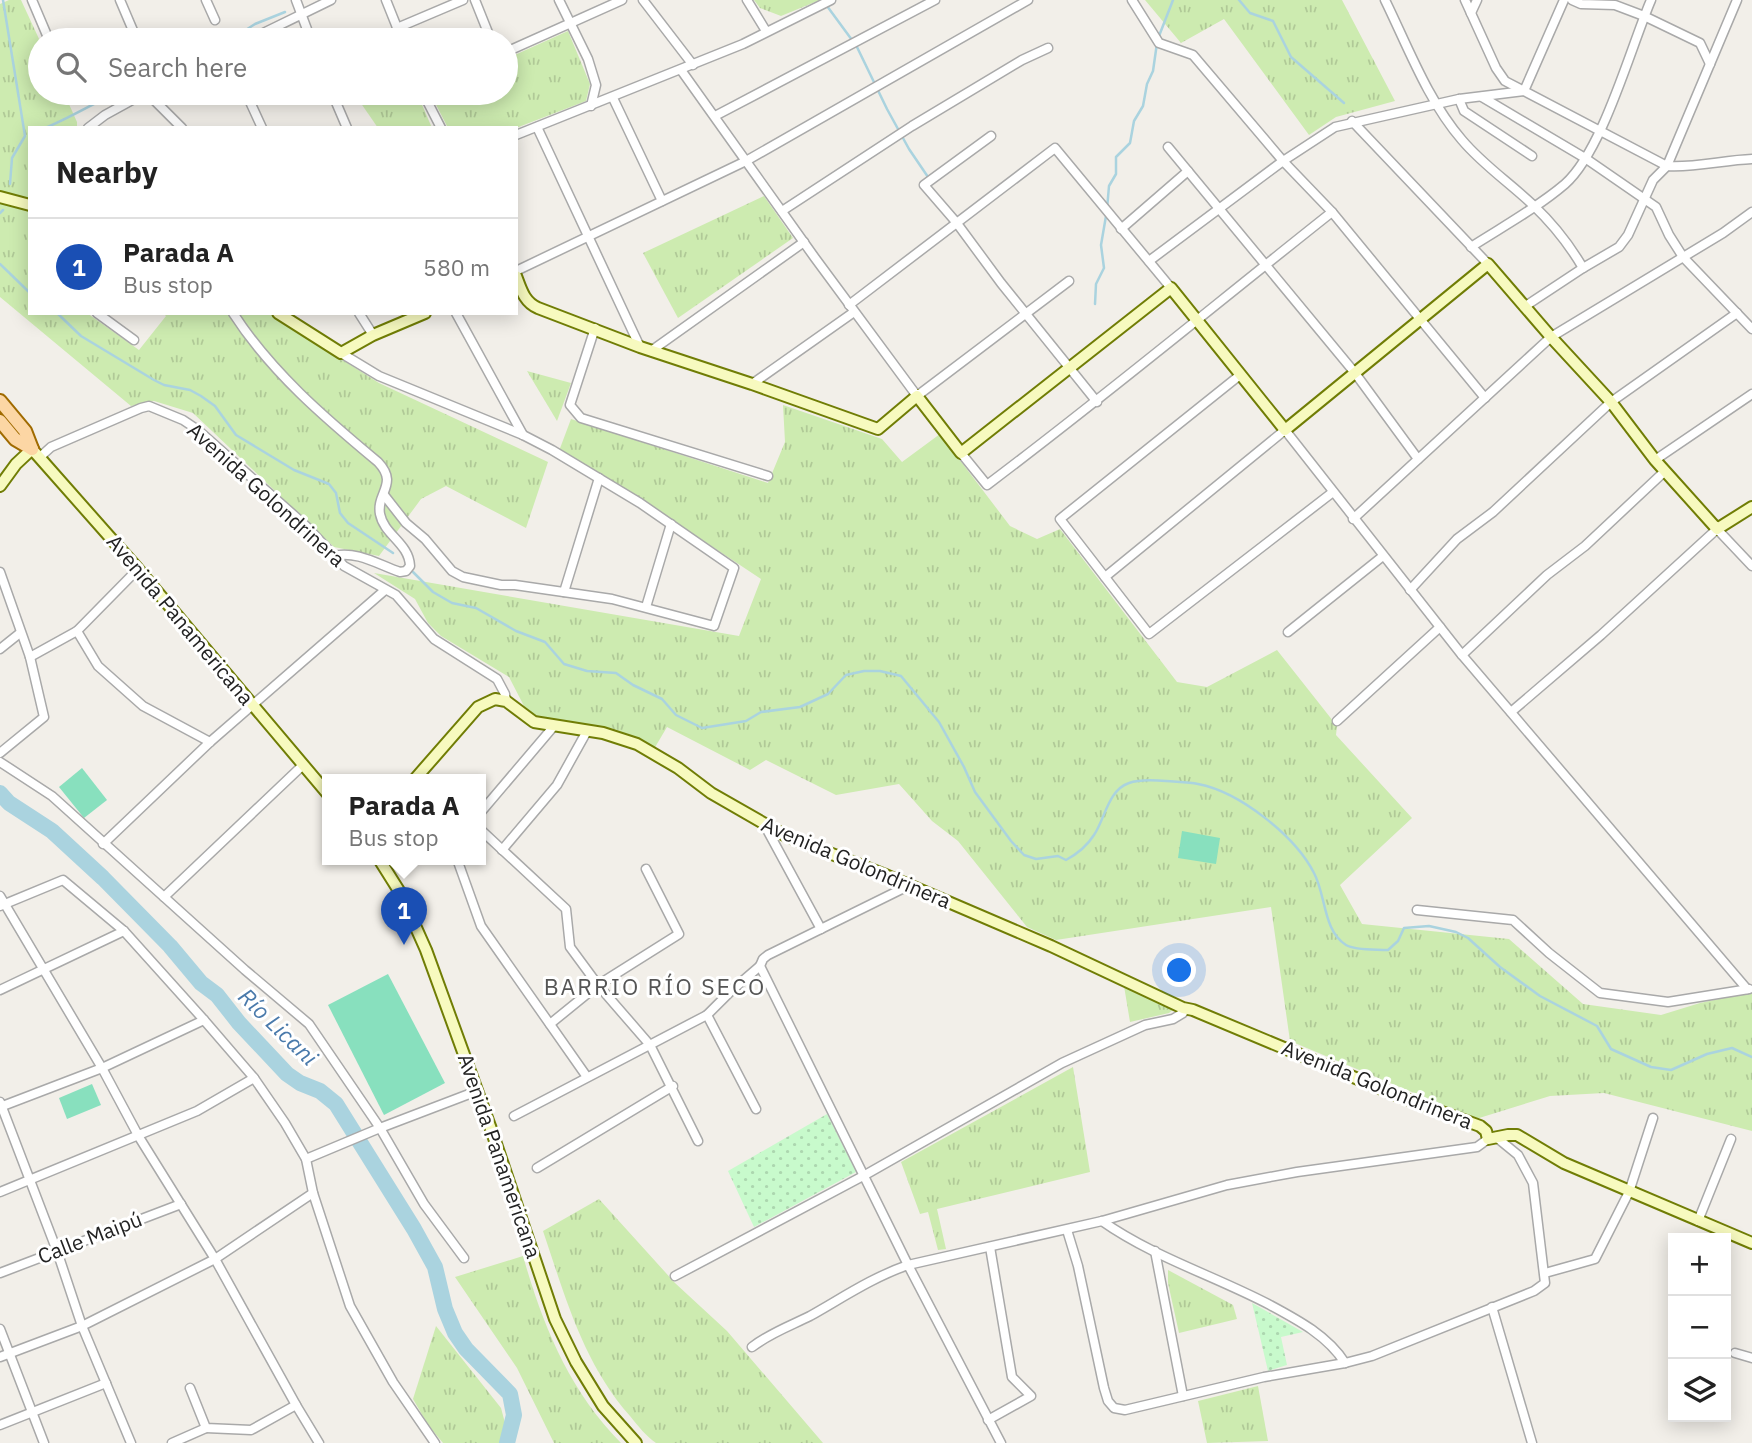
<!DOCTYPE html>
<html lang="en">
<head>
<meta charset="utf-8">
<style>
	:root { --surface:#fff; --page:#f6f6f6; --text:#222; --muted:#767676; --line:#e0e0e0; --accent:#d40000 }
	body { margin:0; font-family:"IBM Plex Sans",sans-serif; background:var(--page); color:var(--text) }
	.controls { position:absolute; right:21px; bottom:21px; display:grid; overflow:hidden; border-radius:0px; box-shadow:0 4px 18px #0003 }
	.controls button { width:63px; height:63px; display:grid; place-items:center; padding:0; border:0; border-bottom:2px solid var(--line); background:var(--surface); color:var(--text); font:35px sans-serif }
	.you { position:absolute; left:1180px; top:971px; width:24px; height:24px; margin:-18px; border:5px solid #fff; border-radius:50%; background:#1a73e8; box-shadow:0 0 0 10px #1a73e833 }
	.badge { display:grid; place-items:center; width:46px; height:46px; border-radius:50%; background:var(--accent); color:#fff; font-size:23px; font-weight:700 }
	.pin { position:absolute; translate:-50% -58px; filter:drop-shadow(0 2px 4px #0008) }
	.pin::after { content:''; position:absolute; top:37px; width:24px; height:21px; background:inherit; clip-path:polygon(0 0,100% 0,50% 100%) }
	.popup { position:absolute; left:322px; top:774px; width:164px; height:91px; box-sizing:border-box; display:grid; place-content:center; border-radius:0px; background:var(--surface); filter:drop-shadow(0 2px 5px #0005); font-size:23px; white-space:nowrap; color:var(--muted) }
	.popup b { font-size:26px; color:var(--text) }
	.popup::after { content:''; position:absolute; left:50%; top:100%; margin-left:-14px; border:14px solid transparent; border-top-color:var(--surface) }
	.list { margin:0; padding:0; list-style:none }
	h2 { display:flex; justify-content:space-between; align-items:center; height:91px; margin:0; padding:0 28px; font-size:30px }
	h2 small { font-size:23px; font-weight:400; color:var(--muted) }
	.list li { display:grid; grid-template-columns:46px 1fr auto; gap:21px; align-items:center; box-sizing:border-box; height:98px; padding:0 28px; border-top:2px solid var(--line) }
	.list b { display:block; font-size:26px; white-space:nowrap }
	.list p { margin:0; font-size:23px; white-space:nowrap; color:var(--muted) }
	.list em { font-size:23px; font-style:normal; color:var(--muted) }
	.icon { flex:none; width:38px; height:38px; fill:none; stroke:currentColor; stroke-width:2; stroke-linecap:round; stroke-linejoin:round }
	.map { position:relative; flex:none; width:1752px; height:1443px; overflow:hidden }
	.search { position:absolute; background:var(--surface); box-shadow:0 4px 18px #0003; left:28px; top:28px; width:490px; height:77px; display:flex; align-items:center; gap:18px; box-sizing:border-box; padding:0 24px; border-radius:38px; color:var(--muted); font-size:26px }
	.panel { position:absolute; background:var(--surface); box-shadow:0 4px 18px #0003; left:28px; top:126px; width:490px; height:189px; border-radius:0px }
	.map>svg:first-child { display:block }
</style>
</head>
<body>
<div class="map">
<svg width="1752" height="1443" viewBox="0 0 1752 1443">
	<defs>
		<pattern id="grass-tufts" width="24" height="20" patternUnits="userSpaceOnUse" patternTransform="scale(1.75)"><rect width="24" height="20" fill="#cdebb0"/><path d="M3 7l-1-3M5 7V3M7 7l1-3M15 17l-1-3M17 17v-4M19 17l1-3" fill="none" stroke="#b0c997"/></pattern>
		<pattern id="park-dots" width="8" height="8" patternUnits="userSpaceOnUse" patternTransform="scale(1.75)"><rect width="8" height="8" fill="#c8facc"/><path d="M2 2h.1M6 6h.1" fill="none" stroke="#acd6af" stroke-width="1.8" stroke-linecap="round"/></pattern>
	</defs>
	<rect width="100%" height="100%" fill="#f2efe9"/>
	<!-- grass -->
	<g fill="url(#grass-tufts)">
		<polygon points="9,0 21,0 40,41 40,93 64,93 77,122 77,128 30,128 30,313 87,313 139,350 166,316 163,313 268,313 379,383 548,462 526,528 446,486 421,499 379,556 334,547 193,413 154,401 131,406 0,297 0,4"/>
		<polygon points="754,0 820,0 781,16 760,8"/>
		<polygon points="1145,0 1342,0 1395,101 1336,117 1309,135 1224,19 1181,43"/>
		<polygon points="568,31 590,84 586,101 516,128 448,128 430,93 506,93 506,59"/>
		<polygon points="369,93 417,93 432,128 378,128 358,99"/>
		<polygon points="764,196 793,238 678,318 643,253"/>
		<polygon points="527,371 571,383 557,421"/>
		<polygon points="783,405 882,439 902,462 940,434 1010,526 1037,539 1060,529 1177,682 1207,687 1277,650 1337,726 1336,735 1412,818 1340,885 1362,924 1509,939 1583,1004 1661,1015 1700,1003 1752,992 1752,1131 1604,1093 1550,1096 1476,1119 1290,1041 1271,907 1056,940 1027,927 958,841 932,821 899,784 836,795 766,760 750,770 667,727 654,749 625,737 537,717 524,706 509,677 441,636 428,623 415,599 374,573 739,636 761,579 633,494 559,451 571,419 768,483 785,442"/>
		<polygon points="1124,986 1175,1008 1169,1013 1130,1022"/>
		<polygon points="1073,1067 1090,1172 937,1209 946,1249 938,1250 928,1212 920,1214 901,1162"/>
		<path d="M599 1199 675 1283 727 1331 823 1443H656C646 1436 638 1426 630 1416 583 1363 565 1296 543 1231Z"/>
		<path d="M523 1256C543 1326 569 1390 621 1443H554L517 1368 455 1277Z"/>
		<polygon points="1168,1270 1233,1305 1237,1319 1179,1333 1168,1283"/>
		<polygon points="436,1326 501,1408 505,1423 501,1443 443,1443 428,1425 413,1399"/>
		<polygon points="1258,1386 1268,1441 1207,1443 1198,1401"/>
	</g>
	<!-- park -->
	<g fill="url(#park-dots)">
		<polygon points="827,1114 856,1172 754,1227 728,1171"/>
		<polygon points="1252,1303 1303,1332 1281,1337 1287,1365 1268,1371"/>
	</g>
	<!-- pitch -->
	<g fill="#88e0be">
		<polygon points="82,768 107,800 84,818 59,787"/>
		<polygon points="1182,831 1220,838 1216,864 1178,858"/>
		<polygon points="388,974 445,1083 384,1115 328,1005"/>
		<polygon points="92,1084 101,1105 67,1119 59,1098"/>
	</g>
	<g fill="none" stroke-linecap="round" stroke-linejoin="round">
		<!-- stream -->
		<g stroke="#aad3df" stroke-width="2.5">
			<polyline points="3,0 25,136 12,158 10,184"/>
			<polyline points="1239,0 1250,13 1273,21 1291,57 1344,103"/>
			<polyline points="827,6 852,40"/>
			<polyline points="1159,36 1173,0"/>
			<polyline points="220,40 238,35 255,24 285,12"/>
			<polyline points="856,45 887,109 909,149 928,177"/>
			<path d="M45 128C70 118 92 104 116 93"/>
			<polyline points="1107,209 1109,186 1116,174 1116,157 1130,143 1134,121 1143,106 1147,84 1153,71 1157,43"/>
			<polyline points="0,213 3,210"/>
			<polyline points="0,264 30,293"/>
			<polyline points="1095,304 1096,284 1104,268 1101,245 1106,216"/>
			<polyline points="57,313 81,336 154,380 164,385 190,390 201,396 215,406 236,435 294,470 329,484 336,493 340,513 348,523 393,553"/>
			<path d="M413 572 433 592 452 603 476 608 516 631 545 642 564 664 587 671 616 673 633 685 662 699 676 715 702 728 746 721 761 712 800 707 828 694 846 675 864 671H880L901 676 939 722 964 767 975 792 1011 841 1024 855 1036 859 1058 856 1066 860C1077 854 1087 846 1094 835 1105 819 1108 790 1129 783 1140 779 1154 780 1166 781 1177 782 1188 782 1198 784 1240 792 1295 836 1314 873 1326 895 1323 931 1346 945 1356 951 1377 949 1388 950L1398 941 1404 928 1429 926 1456 932 1468 938 1500 967 1540 996 1597 1026 1611 1049 1651 1067 1671 1070 1707 1054 1732 1048 1752 1057"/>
		</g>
		<!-- river -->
		<polyline stroke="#aad3df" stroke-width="16" points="0,793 9,803 52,831 103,878 170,946 201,983 217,995 239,1023 287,1074 300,1083 320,1091 336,1104 414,1229 435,1267 445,1309 455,1333 466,1349 510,1394 514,1415 507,1443"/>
		<defs>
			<g id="street">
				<polyline points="32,0 49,40"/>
				<polyline points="120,0 137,40"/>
				<polyline points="206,0 215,20"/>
				<polyline points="296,0 311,40"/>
				<polyline points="386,0 402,40"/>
				<polyline points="475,0 491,40"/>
				<polyline points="559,0 588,59 596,85 591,106"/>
				<polyline points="643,0 693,65"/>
				<polyline points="747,0 766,31"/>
				<polyline points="1132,0 1159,43 1193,55 1283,161 1332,212 1485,398"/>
				<path d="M1385 0C1408 47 1428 101 1462 140 1483 165 1510 183 1533 205 1553 224 1569 244 1583 268"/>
				<path d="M1465 0 1496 68 1505 81 1667 166C1694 168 1724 160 1752 159"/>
				<polyline points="1572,0 1581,4 1615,5 1644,16 1700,43 1710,64"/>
				<polyline points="1471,13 1477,0"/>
				<polyline points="397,28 463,0"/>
				<polyline points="249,40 331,0"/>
				<polyline points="506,52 622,0"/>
				<polyline points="681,70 815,258 917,396 1069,281"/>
				<polyline points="147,93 182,128"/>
				<polyline points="246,93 262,128"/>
				<polyline points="332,93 347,128"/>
				<polyline points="423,93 441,128"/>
				<polyline points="1482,97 1585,158 1656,207 1669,235 1683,257 1752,329"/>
				<polyline points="613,98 662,201"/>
				<polyline points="1459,99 1464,111 1532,156"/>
				<polyline points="715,116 935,0"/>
				<polyline points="1352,121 1488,264"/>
				<polyline points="537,127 640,347"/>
				<polyline points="88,128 105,115 145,93"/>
				<polyline points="516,135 743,44 831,0"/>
				<polyline points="991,136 924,185 956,222 1001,283 1097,402"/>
				<polyline points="1168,147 1355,373 1418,459"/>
				<polyline points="782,211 912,126 1022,60 1048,48"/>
				<polyline points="1121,229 1188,171"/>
				<path d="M1471 247C1502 227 1537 208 1565 184 1603 150 1630 49 1651 0"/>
				<polyline points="1149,261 1283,161 1335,127 1459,99 1524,91 1564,0"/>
				<polyline points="516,271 746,161 1028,0"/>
				<polyline points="849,305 1055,148 1171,288"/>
				<polyline points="1524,307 1583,268 1619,247 1628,235 1653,180 1667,166 1737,0"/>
				<polyline points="97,313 134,340"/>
				<path d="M233 313C271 372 325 418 378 462 399 484 376 493 380 514 384 535 409 543 410 566L406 571 400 572C379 565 357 550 333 556"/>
				<polyline points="359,313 373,335"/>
				<polyline points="456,313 523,435"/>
				<polyline points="595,328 570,405 581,418 768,476"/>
				<polyline points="651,351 804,242"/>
				<polyline points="341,353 379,376 523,435 552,450 640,503 734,568 714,626 612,599 515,585 501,585 463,577 452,571 425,539 406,523 384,495"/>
				<polyline points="1240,375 1060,519 1149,634 1333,492"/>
				<polyline points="752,384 854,312"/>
				<path d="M961 453 987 485C1104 397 1217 303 1332 212"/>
				<polyline points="40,457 51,447 141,408 149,406 183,420 198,430 306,526 344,566 396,595 434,639 497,679 505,694 506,701"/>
				<polyline points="1655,460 1752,394"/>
				<polyline points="1353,519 1551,337 1723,233 1752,212"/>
				<polyline points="0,572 30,657 44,717 0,753"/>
				<polyline points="1105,577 1285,430 1462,655 1747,989"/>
				<polyline points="1410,590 1457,539 1493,512 1611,402 1737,313"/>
				<polyline points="564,592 599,478"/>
				<polyline points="646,607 671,524"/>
				<polyline points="77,631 98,666 143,706 210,742"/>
				<polyline points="1288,632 1383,556"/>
				<polyline points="0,649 20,633"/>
				<polyline points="1462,655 1547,575 1585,546 1665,471"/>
				<polyline points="30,657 77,631 138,569"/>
				<polyline points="1511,712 1601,635 1717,529 1752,566"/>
				<polyline points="1337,721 1440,627"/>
				<polyline points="0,762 52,796 245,970 309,1024 380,1128 424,1204 464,1258"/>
				<polyline points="481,812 554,726"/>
				<polyline points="765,826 821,929"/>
				<polyline points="481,830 566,909 570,947 598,985 650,1045 698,1141"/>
				<polyline points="103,844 210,742 385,590"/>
				<polyline points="502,850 557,785 587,731"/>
				<polyline points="457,859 481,926 587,1077"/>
				<polyline points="908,886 768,955 763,959 760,966 908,1265 1001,1443"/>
				<polyline points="0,896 102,1068 139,1137 215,1259 296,1405 319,1443"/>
				<polyline points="164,897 303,765"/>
				<polyline points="0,906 63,880 124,931 204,1020 254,1078 285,1123 306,1159 313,1193 350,1306 393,1382 435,1443"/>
				<polyline points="1417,910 1513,920 1549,953 1600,993 1668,1002 1749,989"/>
				<polyline points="0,990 124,931"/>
				<polyline points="707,1015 756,1109"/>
				<polyline points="550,1024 598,985 679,934 646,869"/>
				<polyline points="0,1102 57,1251 82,1326 131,1443"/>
				<polyline points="0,1107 102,1068 204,1020"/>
				<polyline points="514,1116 707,1015 731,991 760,966"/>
				<polyline points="306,1159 380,1128 477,1091"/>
				<polyline points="537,1168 673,1086"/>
				<polyline points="0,1192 197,1111 254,1078"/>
				<path d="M1102 1221C1153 1257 1215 1276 1270 1305 1298 1320 1328 1336 1345 1363"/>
				<polyline points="1698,1221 1731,1139"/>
				<polyline points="1067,1230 1078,1266 1104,1388 1108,1401 1114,1408 1125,1410 1264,1377 1345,1363 1372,1356 1534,1291 1545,1283 1533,1183 1518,1155 1496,1137"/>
				<polyline points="1155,1251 1183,1396"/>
				<polyline points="0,1273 181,1204"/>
				<polyline points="1545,1273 1595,1259 1629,1192 1653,1118"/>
				<polyline points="675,1276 865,1175 1062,1063 1145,1025 1173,1019 1183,1013 1183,1008"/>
				<polyline points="1492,1307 1532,1443"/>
				<polyline points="0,1329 44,1443"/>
				<path d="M752 1347C770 1333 790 1326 810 1316 842 1298 873 1277 908 1265L1102 1221 1227 1185 1297 1172 1477 1147 1488 1139"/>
				<polyline points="1735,1353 1752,1358"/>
				<polyline points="0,1357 82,1326 215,1259 313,1193"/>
				<polyline points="190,1388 206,1428 251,1430 296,1405"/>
				<polyline points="988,1420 1031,1396 1012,1377 990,1247"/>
				<polyline points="0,1425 106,1383"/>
				<polyline points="172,1443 206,1428"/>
			</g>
			<g id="secondary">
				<polyline points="0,197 30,205"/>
				<path d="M516 276C521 289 524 302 538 308L640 347 752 384 878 429 917 396 961 453 1171 288 1285 430 1488 264 1551 337 1611 402 1655 460 1717 529 1752 507"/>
				<polyline points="278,313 341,353 373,335 425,313"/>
				<polyline points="0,486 16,464 32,449 138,569 327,793"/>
				<polyline points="415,779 478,707 495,699 506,701 534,722 603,733 637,744 678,768 711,793 786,836 883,874 1051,946 1183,1008 1193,1010 1401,1097 1480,1126 1486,1131 1488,1139 1508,1135 1517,1135 1564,1163 1752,1243"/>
				<polyline points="379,859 401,894 426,950 491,1129 555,1319 576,1362 603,1406 636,1443"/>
			</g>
			<g id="primary">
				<polyline points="0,401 25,431 32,449"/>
				<polyline points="0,421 15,439 32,449"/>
			</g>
		</defs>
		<!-- street casing -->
		<use href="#street" stroke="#a9a9a9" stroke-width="11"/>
		<!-- secondary casing -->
		<use href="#secondary" stroke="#707d05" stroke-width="14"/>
		<!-- primary casing -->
		<use href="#primary" stroke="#a06b00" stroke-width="16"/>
		<!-- street -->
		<use href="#street" stroke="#fff" stroke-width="8"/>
		<!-- secondary -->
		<use href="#secondary" stroke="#f7fabf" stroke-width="10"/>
		<!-- primary -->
		<use href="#primary" stroke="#fcd6a4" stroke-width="12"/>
	</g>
	<g text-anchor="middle" stroke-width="6" stroke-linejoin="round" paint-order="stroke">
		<!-- street labels -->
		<g font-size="21" fill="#222" stroke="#fff">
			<text transform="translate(266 495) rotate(42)" y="7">Avenida Golondrinera</text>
			<text transform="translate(180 620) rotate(50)" y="7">Avenida Panamericana</text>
			<text transform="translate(856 863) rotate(23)" y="7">Avenida Golondrinera</text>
			<text transform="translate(1377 1085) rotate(22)" y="7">Avenida Golondrinera</text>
			<text transform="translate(499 1156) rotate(71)" y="7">Avenida Panamericana</text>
			<text transform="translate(90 1238) rotate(-21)" y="7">Calle Maipú</text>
		</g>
		<!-- neighbourhood labels -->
		<g font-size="23" letter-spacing="2" fill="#555" stroke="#fff">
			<text x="655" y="995">BARRIO RÍO SECO</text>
		</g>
		<!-- water labels -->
		<g font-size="23" font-style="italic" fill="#4a7aab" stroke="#fff">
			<text transform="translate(278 1027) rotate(44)" y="8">Río Licani</text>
		</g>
	</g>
</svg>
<div class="controls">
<button>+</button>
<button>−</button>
<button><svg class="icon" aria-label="layers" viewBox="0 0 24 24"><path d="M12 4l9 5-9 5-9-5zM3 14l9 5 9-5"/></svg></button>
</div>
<div class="you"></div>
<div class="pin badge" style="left:404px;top:945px;background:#1a4fb4">1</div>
<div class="popup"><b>Parada A</b>Bus stop</div>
<div class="search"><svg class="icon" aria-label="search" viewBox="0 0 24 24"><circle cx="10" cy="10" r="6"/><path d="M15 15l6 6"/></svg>Search here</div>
<section class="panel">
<h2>Nearby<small></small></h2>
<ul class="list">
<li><span class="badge" style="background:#1a4fb4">1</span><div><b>Parada A</b><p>Bus stop</p></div><em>580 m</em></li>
</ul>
</section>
</div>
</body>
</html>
